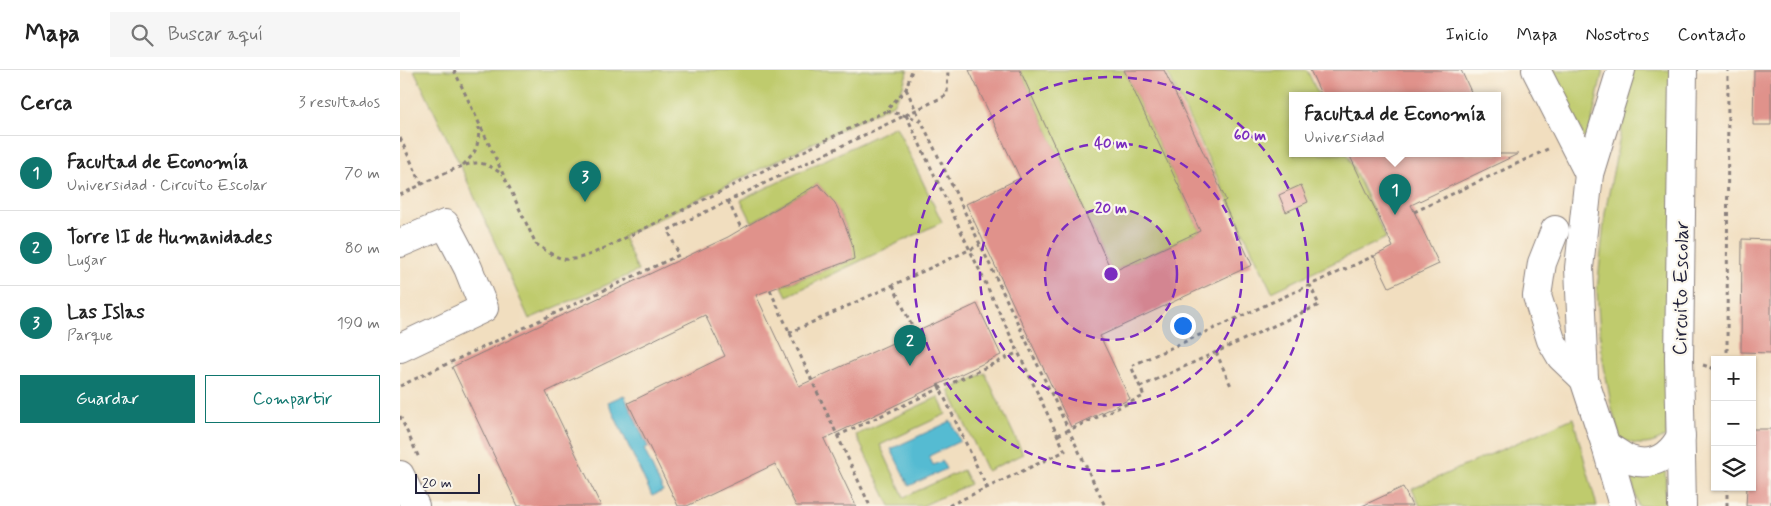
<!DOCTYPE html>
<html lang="es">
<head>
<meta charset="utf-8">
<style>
	:root { --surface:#fff; --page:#f6f6f6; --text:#222; --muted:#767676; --line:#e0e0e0; --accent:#0f766e }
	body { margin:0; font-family:Mynerve,sans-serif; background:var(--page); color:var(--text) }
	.controls { position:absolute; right:15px; bottom:15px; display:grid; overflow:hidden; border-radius:0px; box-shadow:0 1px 4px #0004 }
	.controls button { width:45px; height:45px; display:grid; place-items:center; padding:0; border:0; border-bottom:1px solid var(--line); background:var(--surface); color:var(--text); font:25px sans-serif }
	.scale { position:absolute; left:15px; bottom:12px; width:65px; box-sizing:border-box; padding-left:5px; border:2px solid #22223b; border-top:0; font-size:14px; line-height:18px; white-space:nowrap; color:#22223b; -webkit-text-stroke:4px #fbf7ec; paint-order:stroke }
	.you { position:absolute; left:782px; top:255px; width:18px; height:18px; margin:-12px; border:4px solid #fff; border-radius:50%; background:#1a73e8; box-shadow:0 0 0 8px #1a73e833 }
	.badge { display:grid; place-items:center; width:32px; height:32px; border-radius:50%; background:var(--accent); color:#fff; font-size:16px; font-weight:700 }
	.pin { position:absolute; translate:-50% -41px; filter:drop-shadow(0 1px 2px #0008) }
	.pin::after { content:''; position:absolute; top:26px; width:18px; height:15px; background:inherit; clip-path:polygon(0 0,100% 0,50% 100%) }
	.popup { position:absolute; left:889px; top:22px; width:212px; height:65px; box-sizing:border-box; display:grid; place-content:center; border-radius:0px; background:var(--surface); filter:drop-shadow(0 1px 4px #0005); font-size:16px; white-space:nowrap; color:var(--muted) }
	.popup b { font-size:19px; color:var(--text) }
	.popup::after { content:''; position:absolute; left:50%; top:100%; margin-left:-10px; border:10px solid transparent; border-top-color:var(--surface) }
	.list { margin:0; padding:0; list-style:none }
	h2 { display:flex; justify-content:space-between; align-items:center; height:65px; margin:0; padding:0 20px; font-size:21px }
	h2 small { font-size:16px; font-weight:400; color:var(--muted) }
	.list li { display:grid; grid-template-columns:32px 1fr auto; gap:15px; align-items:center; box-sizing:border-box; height:75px; padding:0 20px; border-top:1px solid var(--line) }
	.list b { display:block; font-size:19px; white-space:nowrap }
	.list p { margin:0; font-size:16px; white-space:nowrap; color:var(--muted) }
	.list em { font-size:16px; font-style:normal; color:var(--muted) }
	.actions { display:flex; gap:10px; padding:15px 20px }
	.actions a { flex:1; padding:11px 0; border:1px solid var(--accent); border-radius:0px; text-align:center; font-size:18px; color:var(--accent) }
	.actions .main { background:var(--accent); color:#fff }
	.icon { flex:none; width:28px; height:28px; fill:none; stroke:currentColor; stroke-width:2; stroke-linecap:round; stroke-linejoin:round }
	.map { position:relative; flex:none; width:1371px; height:436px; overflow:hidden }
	header { display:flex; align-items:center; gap:30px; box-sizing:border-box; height:70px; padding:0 25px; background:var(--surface); border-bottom:1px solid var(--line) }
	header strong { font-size:24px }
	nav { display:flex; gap:28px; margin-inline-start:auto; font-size:18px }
	.search { width:350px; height:45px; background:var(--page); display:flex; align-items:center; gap:12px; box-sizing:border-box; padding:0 18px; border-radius:0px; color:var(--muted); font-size:19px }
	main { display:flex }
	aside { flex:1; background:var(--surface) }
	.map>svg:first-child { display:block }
</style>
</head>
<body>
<header>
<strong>Mapa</strong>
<div class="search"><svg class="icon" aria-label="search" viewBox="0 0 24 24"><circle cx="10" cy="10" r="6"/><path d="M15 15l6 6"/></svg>Buscar aquí</div>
<nav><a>Inicio</a><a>Mapa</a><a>Nosotros</a><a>Contacto</a></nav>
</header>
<main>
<aside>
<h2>Cerca<small>3 resultados</small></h2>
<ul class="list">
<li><span class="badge">1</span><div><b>Facultad de Economía</b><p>Universidad · Circuito Escolar</p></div><em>70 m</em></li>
<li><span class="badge">2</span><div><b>Torre II de Humanidades</b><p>Lugar</p></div><em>80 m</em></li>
<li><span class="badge">3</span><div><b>Las Islas</b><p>Parque</p></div><em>190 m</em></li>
</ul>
<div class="actions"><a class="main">Guardar</a><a>Compartir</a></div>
</aside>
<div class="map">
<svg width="1371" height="436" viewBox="0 0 1371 436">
	<rect width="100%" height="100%" fill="#fbf7ec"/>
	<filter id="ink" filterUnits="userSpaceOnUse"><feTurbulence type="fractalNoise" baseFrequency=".02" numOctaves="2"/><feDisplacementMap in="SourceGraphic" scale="10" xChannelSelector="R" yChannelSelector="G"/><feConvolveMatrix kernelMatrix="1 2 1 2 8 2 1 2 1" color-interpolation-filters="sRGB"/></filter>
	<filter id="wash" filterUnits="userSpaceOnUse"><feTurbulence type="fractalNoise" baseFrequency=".0096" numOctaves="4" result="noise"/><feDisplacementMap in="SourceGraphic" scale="20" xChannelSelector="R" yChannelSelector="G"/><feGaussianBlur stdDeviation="1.12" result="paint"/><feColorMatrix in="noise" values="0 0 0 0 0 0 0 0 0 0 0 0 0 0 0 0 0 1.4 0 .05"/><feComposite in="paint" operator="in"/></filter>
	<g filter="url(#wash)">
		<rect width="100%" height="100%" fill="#f1debf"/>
		<!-- green -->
		<g fill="#bfcb6d" stroke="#707654">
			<polygon points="14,0 508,0 501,22 493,34 223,166 238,201 129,249 61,97"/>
			<polygon points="620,0 724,0 800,161 712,202"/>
			<polygon points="766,0 907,0 919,26 892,26 892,84 947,84 986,168 872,222"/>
			<polygon points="1153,0 1203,0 1187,74"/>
			<path d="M1233 0H1278L1266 366C1251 376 1236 377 1220 368L1212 339 1201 280 1197 221 1205 143Z"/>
			<path d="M496 56 542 152 387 226 382 216 454 189C449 156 440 138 418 114L352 152 341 130Z"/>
			<polygon points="585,303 623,384 587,401 549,320"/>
			<polygon points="538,327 546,344 480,375 504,427 563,400 570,414 522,436 490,436 456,365"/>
			<polygon points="1173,348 1197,436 1020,436 1012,419"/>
			<polygon points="1265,398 1267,436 1238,436 1230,403"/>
		</g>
		<!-- water -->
		<g fill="#54bbd2" stroke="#3b6e86">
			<polygon points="224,325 248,377 244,379 263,421 252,426 208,332"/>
			<polygon points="551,351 560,371 529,386 533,395 542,391 546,399 509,416 491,379"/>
		</g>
		<g id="blocks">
			<!-- building -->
			<g fill="#e0928b">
				<polygon points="569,0 620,0 712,202 800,161 724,0 764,0 826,130 823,132 852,195 700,266 730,329 671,357 566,134 620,108"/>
				<polygon points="910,0 1061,0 1073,26 922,26"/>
				<polygon points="1354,0 1371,0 1371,55 1353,55"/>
				<polygon points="949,84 1118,84 1011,135 1039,194 989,217 974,186 993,177"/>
				<polygon points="418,114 435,133 443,150 452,173 454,189 356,225 399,316 577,234 601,285 424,369 456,436 396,436 375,394 287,436 278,436 228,333 325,286 305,245 146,322 201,436 118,436 52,297 328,167"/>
				<polygon points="901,115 908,132 886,142 879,125"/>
				<polygon points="1342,169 1371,170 1371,283 1341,282"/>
				<polygon points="1352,359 1371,359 1371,436 1346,436 1347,417 1352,417"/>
				<polygon points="1003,417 1012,436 962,436"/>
			</g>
		</g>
	</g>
	<g filter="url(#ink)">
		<use href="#blocks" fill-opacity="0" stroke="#8a807d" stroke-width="1"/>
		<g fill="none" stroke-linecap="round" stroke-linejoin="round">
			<defs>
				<g id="minor">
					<polyline points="1136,0 1189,104"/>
					<polyline points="1221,0 1189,104 1179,198 1184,309 1206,376 1223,436"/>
					<polyline points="1155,160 1142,193 1137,226 1151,270 1161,287 1184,309"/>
					<polyline points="0,173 45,154 68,198 84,238 0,278"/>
					<path d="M1206 376C1214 380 1222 387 1230 390 1253 398 1271 385 1281 366"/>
					<polyline points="0,405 15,436"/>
					<polyline points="1282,436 1279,288 1283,0"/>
				</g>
			</defs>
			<!-- minor casing -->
			<use href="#minor" stroke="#8a807d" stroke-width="30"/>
			<!-- path -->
			<g stroke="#8a807d" stroke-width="3" stroke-dasharray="4 4" stroke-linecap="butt">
				<path d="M54 0 136 174C145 180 154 187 164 189 181 192 208 176 223 169L486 41 506 19 512 0"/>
				<polyline points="506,19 705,436"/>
				<polyline points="487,41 511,47 521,52"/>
				<polyline points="506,45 665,381 548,436"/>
				<polyline points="0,68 22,115"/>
				<path d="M63 95C78 81 78 76 79 57"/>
				<path d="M0 125C16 118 62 92 77 93 87 93 94 99 102 104"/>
				<polyline points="328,131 341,158"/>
				<polyline points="1014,142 1150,78"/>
				<polyline points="493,215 515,263"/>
				<polyline points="370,220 470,436"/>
				<polyline points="389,263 580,175"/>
				<polyline points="816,282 831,316"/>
				<polyline points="1327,290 1328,0"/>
				<polyline points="1303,295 1315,299"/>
				<polyline points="538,314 587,418"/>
				<polyline points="0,316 279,185 268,160 547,25 548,0"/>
				<polyline points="740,317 919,235 910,215"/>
				<polyline points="0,346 19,388"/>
				<polyline points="658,365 744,326 731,296 974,186"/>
				<polyline points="437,366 619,282"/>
				<polyline points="1327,436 1327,417"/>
			</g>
			<!-- minor -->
			<use href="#minor" stroke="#fff" stroke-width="28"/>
		</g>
	</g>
	<!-- distance rings -->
	<circle cx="711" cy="204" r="66" fill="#7b2cbf" fill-opacity=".12"/>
	<g fill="none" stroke="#7b2cbf" stroke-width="2.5" stroke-dasharray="9 6">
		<circle cx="711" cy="204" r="66"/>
		<circle cx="711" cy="204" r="131"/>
		<circle cx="711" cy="204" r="197"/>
	</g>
	<g text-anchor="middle" stroke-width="4.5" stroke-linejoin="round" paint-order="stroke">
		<!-- street labels -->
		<g font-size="20" fill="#22223b" stroke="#fbf7ec">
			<text transform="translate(1280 218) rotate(-89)" y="7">Circuito Escolar</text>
		</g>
	</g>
	<circle cx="711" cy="204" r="8" fill="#7b2cbf" stroke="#fbf7ec" stroke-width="2.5"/>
	<g font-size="15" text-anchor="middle" font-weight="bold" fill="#7b2cbf" stroke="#fbf7ec" stroke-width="4.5" stroke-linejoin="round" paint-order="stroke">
		<text x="850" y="70">60 m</text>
		<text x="711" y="78">40 m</text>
		<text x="711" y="143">20 m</text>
	</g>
</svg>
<div class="controls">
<button>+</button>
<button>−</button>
<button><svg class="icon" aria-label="layers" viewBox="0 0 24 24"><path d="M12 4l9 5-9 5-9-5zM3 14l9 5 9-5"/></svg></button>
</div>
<div class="scale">20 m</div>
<div class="you"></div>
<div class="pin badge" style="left:995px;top:145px">1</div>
<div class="popup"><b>Facultad de Economía</b>Universidad</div>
<div class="pin badge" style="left:510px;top:296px">2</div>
<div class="pin badge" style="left:185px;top:132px">3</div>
</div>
</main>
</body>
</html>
